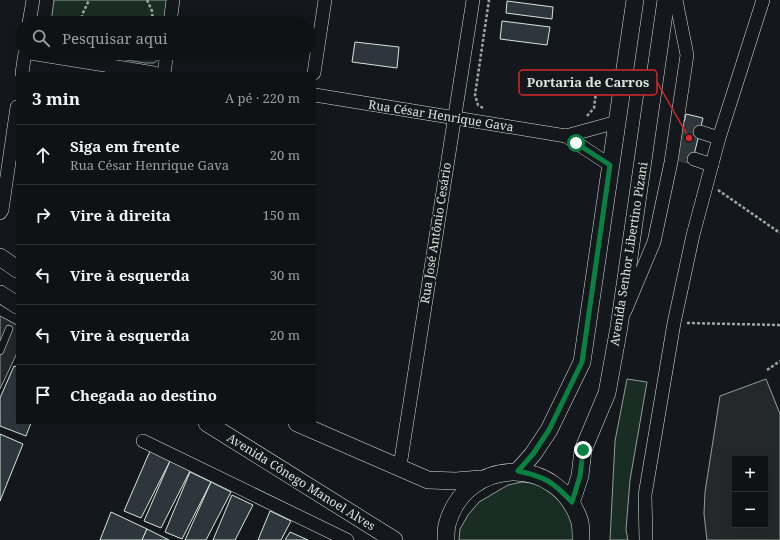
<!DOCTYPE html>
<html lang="pt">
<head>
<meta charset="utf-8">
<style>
	:root { --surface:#0f1215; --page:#181b1e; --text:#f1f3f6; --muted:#9b9ea0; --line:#2f3234 }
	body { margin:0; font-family:"Noto Serif",serif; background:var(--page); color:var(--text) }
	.controls { position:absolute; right:12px; bottom:12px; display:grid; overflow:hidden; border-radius:0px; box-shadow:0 4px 16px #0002 }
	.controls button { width:36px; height:36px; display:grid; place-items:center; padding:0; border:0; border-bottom:1px solid var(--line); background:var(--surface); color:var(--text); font:20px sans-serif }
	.stop { position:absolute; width:12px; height:12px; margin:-9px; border:3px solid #0b8043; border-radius:50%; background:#fff }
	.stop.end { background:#0b8043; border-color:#fff; box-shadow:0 1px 4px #0008 }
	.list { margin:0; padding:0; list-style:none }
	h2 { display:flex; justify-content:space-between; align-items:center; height:52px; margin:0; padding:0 16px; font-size:17px }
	h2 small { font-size:13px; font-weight:400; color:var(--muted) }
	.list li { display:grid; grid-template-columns:26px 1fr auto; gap:12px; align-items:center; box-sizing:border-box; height:60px; padding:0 16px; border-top:1px solid var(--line) }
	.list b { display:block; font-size:15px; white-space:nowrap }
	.list p { margin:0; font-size:13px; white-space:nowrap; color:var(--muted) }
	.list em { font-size:13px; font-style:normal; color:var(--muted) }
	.icon { flex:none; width:22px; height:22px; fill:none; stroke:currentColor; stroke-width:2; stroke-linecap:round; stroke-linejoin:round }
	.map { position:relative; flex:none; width:780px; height:540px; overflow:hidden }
	.search { position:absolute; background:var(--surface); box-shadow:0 4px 16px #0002; left:16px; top:16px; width:300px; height:44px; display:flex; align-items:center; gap:10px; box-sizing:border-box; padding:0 14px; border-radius:22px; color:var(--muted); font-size:15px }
	.panel { position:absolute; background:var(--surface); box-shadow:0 4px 16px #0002; left:16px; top:72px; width:300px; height:352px; border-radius:0px }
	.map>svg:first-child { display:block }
</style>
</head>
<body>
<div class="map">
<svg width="780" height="540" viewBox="0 0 780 540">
	<rect width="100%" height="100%" fill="#14181c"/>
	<!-- green -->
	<g fill="#1a2d24" stroke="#939e99">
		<polygon points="54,0 168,0 164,23 51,23"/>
		<polygon points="84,53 160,53 159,59 154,63 145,63"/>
		<polygon points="627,379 647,382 630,480 626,530 628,540 610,540 615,441"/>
		<polygon points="522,482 542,484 569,506 577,540 459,540 460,529 468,515 479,502 508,485"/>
	</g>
	<!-- parking -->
	<g fill="#24282b" stroke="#939e99" fill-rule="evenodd">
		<polygon points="0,316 17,325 17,353 0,389"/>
		<path d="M766 379 780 414V540H707L704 514 705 492 720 396ZM735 459H765V525H735Z"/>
	</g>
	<!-- building -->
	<g fill="#2c363c" stroke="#d8e6dc">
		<polygon points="507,1 553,7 552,19 506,13"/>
		<polygon points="502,21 550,27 547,45 500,39"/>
		<polygon points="355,42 399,47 397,68 352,62"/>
		<polygon points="686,114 703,118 692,163 676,159"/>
		<polygon points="14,366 17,367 17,423 31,423 26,436 0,426 0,398"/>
		<polygon points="0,434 23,444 0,501"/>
		<polygon points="150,451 170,461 141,518 124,511"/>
		<polygon points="170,461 190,471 161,528 144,521"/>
		<polygon points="190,472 211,482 182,539 165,532"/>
		<polygon points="211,482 231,492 206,540 185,540"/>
		<polygon points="232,495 253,505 235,540 213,540"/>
		<polygon points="270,511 291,521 281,540 258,540"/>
		<polygon points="111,512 147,529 142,540 100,540"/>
		<polygon points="147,529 169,540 142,540"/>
		<polygon points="290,532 308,540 285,540"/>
	</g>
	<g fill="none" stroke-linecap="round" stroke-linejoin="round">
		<!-- minor-tunnel -->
		<g stroke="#313739" stroke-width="13" stroke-dasharray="13 6" stroke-linecap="butt">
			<polyline points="683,127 700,132"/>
			<polyline points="676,154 694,159"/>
		</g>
		<defs>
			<polyline id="service" points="0,351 9,329"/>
			<g id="minor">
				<polyline points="29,23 33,0"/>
				<polyline points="170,23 173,0"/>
				<polyline points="30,53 154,73"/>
				<polyline points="22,73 25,53"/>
				<polyline points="164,73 167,53"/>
				<polyline points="314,73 325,0"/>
				<polyline points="315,95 566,136 617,122"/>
				<polyline points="700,132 719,138"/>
				<polyline points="566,136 610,165"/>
				<polyline points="694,159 712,165"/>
				<polyline points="0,213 2,210 17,107"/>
				<polyline points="625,311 654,242 671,162 687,55 676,0"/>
				<polyline points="143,441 347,540"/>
				<polyline points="400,466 473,0"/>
				<polyline points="646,540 645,495 674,323 693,235 719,138 763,0"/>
			</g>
			<g id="tertiary">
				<polyline points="0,257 17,269"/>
				<polyline points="0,294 17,305"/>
				<polyline points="207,423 394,540"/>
				<polyline points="297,423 428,480 456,481 480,479"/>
				<polyline points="518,471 533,454 549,430 582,362 635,0"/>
				<polyline points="571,503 580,476 583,450 607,393 619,327 666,0"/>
				<path d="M446 540C446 535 446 529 447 525 465 456 559 454 580 522 581 527 581 534 581 540"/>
			</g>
		</defs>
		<!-- service casing -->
		<use href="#service" stroke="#d8e6dc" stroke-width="8"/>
		<!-- minor casing -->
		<use href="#minor" stroke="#d8e6dc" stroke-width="14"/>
		<!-- tertiary casing -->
		<use href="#tertiary" stroke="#d8e6dc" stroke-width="18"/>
		<!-- path -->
		<g stroke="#9da8a2" stroke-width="2.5" stroke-dasharray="3 2" stroke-linecap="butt">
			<polyline points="147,0 152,11 153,23"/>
			<polyline points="83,23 82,15 89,0"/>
			<polyline points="483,108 478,105 475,95 489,0"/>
			<polyline points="587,116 594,108 596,92 598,88 607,87"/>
			<polyline points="718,190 780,233"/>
			<polyline points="687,323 780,325"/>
			<polyline points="767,370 780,361"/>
		</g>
		<!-- service -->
		<use href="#service" stroke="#14181c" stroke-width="7"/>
		<!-- minor -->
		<use href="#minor" stroke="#14181c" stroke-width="13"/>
		<!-- tertiary -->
		<use href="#tertiary" stroke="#14181c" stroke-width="17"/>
	</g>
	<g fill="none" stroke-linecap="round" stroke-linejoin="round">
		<!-- route -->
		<path stroke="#0b8043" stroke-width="5" d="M576 143 610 165 582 362 549 430 533 454 518 471C546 477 553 482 572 502L580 476 583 450"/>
	</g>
	<g text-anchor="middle" stroke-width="3" stroke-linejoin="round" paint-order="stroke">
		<!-- street labels -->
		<g font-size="12" fill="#d8e6dc" stroke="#14181c">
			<text transform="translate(441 116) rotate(9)" y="4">Rua César Henrique Gava</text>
			<text transform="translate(436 233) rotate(-81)" y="4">Rua José Antônio Cesário</text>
			<text transform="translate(629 254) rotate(-81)" y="4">Avenida Senhor Libertino Pizani</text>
			<text transform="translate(301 482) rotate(32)" y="4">Avenida Cônego Manoel Alves</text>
		</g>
	</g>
	<!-- callouts -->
	<path fill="none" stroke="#d62828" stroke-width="1.5" d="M689 138L657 82"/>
	<circle fill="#d62828" stroke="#14181c" stroke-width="1.5" cx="689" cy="138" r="4"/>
	<rect fill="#14181c" stroke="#d62828" stroke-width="1.5" x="519" y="70" width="138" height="25" rx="4"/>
	<g font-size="13" text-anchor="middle" font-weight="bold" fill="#d8e6dc">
		<text x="588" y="87">Portaria de Carros</text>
	</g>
</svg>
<div class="controls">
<button>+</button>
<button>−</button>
</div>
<div class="stop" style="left:576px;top:143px"></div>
<div class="stop end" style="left:583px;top:450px"></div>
<div class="search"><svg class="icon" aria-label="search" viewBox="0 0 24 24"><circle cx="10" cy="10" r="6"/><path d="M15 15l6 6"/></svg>Pesquisar aqui</div>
<section class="panel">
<h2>3 min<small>A pé · 220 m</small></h2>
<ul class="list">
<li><svg class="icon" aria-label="ahead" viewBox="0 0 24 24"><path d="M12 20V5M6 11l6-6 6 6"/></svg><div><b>Siga em frente</b><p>Rua César Henrique Gava</p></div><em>20 m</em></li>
<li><svg class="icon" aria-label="right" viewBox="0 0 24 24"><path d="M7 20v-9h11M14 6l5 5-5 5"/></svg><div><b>Vire à direita</b></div><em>150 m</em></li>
<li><svg class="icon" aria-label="left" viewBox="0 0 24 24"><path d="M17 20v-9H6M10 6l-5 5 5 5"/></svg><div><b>Vire à esquerda</b></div><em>30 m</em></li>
<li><svg class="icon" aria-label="left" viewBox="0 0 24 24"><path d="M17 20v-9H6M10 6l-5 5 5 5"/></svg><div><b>Vire à esquerda</b></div><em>20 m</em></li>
<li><svg class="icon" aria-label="arrive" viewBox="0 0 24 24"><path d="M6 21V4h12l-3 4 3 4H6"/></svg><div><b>Chegada ao destino</b></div></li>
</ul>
</section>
</div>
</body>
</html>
